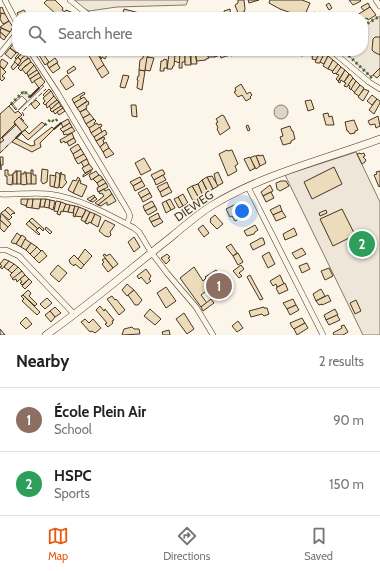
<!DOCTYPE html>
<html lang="en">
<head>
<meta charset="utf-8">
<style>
	:root { --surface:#fff; --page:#f2f2f2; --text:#222; --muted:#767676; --line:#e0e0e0; --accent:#ea580c }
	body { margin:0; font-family:Cabin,sans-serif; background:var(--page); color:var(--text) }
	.you { position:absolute; left:242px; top:211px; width:14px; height:14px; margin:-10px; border:3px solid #fff; border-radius:50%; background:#1a73e8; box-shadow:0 0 0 6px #1a73e833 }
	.badge { display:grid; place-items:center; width:26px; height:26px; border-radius:50%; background:var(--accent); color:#fff; font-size:13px; font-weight:700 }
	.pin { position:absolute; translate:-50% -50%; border:2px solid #fff; box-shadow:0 1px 4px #0006 }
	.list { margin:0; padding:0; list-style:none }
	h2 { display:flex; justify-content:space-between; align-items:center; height:52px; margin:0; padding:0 16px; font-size:17px }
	h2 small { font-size:13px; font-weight:400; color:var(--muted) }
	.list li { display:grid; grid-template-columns:26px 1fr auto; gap:12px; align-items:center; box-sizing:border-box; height:64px; padding:0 16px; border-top:1px solid var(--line) }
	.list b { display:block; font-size:15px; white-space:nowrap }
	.list p { margin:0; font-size:13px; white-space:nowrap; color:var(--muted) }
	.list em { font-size:13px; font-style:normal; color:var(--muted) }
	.icon { flex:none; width:22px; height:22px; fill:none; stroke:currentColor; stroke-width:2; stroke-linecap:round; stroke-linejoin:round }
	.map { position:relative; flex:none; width:380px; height:335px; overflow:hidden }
	.search { position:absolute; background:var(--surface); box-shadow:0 1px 3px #0004; left:12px; right:12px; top:12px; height:44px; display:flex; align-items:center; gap:10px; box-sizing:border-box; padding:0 14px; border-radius:16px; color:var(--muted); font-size:15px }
	.sheet { height:180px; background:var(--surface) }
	nav { display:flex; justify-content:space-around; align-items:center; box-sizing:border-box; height:56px; border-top:1px solid var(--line); background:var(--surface); font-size:11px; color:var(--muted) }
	nav a { display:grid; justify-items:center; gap:2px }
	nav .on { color:var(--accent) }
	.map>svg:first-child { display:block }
</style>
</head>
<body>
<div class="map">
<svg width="380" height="335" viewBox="0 0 380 335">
	<rect width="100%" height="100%" fill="#fbf6e9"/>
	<!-- green -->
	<g fill="#ede6d9" stroke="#887966">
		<polygon points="73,0 188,0 186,5 117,7 89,11 81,7"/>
		<polygon points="380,16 380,68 371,77 348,55 349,51 363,51 363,26"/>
		<polygon points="42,85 44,86 19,110 18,110 27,101 22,96 13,104 17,109 16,110 11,104 24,91 30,96"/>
		<polygon points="16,125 22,132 0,153 0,143 4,140 2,138"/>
		<polygon points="356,152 380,202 380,335 363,335 285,175"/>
	</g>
	<!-- water -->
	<circle fill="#dcd4c6" stroke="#887966" cx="281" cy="112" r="7"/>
	<!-- building -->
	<g fill="#ecdcbc" stroke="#4a3520">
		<polygon points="47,0 55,0 63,8 62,10 65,12 61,17 58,14 57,15 44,3"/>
		<polygon points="238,0 244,0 245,9 244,12 238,13 235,5 238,3"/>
		<polygon points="248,0 259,0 249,3"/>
		<polygon points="270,0 302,0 310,3 304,17 298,14 297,15 280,9 269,3"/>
		<polygon points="349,0 360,0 361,1 353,5"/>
		<polygon points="329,3 332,8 329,10 326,5"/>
		<polygon points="368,3 370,7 364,11 361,7"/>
		<polygon points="2,7 5,14 4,14 0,13 0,8"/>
		<polygon points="370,7 376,15 368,20 367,18 363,20 363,17 359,17 357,15"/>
		<polygon points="124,9 143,14 142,17 122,17"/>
		<polygon points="230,9 231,17 225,17 224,11"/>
		<polygon points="24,10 26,13 19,17 17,13"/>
		<polygon points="66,10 73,13 72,15 74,17 61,17"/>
		<polygon points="314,12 318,14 317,15 319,17 313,17 312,15"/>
		<polygon points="1,13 5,14 9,21 3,24 0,19"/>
		<polygon points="9,21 13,27 10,32 0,27"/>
		<polygon points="1,28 10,32 6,37 0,32"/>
		<polygon points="0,32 6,37 4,40 0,37"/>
		<polygon points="375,37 380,37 380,55 374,52 372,50 373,39"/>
		<polygon points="17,40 17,51 21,51 19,53 18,52 17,53 10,48"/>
		<polygon points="10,48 16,53 11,59 5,54"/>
		<polygon points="21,51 24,52 16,59 15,58"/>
		<polygon points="39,51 41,51 49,62 45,65 37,52"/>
		<polygon points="68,51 78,51 73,54 72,53 69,54"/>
		<polygon points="92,51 96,51 104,65 97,70 88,54"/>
		<polygon points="103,51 109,51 105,59 102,57 101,59 100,57"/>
		<polygon points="124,51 139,51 138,55"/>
		<polygon points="144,51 149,51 145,71 139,70 140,60 143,58"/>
		<polygon points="201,51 207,51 209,58 206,59 206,60 197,61 195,53"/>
		<polygon points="207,51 213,51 215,57 208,57"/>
		<polygon points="213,51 219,51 220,55 215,57"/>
		<polygon points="219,51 224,51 226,56 221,58"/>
		<polygon points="224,51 229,51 227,52 228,56 226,56"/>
		<polygon points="229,51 234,51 233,55 231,56"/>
		<polygon points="299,51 304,51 303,56 298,55"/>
		<polygon points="309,51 314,51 312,56 308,55"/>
		<polygon points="314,51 320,52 316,60 312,59"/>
		<polygon points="24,52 26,55 21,59 21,61 18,57"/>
		<polygon points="320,52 324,54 320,63 317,63 315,62"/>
		<polygon points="175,53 180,54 180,63 174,61"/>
		<polygon points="191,53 195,53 197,64 191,64"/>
		<polygon points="169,54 175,54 174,66 173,66 172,69 167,69"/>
		<polygon points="180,54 185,55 185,62 182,62 182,68 179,68"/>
		<polygon points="190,54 191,65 185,65 185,55"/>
		<polygon points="324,54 328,56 324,64 320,62"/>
		<polygon points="26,55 28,58 23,62 20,66 18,65 21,59"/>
		<polygon points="328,56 333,60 328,69 323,66"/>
		<polygon points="18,57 21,61 18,65 14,62"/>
		<polygon points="147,57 154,58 150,71 145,70"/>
		<polygon points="29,58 31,62 25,66 21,71 18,68 23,62"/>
		<polygon points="55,58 58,62 49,68 47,64"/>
		<polygon points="2,59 8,63 4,69 0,66 0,62"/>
		<polygon points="164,59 167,60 167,68 164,68 164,71 160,71 161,61 163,61"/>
		<polygon points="333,60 338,64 333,71 328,69"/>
		<polygon points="15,62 18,65 13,70 11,67"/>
		<polygon points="31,62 34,65 26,74 22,69"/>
		<polygon points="57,63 60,68 53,73 49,68"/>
		<polygon points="338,64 341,67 337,74 335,73 334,74 332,72"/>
		<polygon points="34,65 37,70 28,76 27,73"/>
		<polygon points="104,65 109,73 102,78 97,70"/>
		<polygon points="0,66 6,72 2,76 5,78 2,81 0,79"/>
		<polygon points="74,66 76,69 68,74 67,71"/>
		<polygon points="341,67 345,70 338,81 336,79 339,75 336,74"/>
		<polygon points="380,68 380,75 377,78 373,75"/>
		<polygon points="37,70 39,73 30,79 28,76"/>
		<polygon points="139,70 145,71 142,90 137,88 138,80 137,80 138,76 139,76"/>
		<polygon points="345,70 349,74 344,82 341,80 340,83 338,82"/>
		<polygon points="39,73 41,77 32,83 30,79"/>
		<polygon points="350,74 353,78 347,87 344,86 346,83 344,82"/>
		<polygon points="67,75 74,85 66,90 60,81"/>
		<polygon points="123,75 129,76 125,88 120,87"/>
		<polygon points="41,77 45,82 39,88 34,81"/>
		<polygon points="353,78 356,81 351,90 349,88 350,86 348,85"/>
		<polygon points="356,81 360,85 355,93 351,89"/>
		<polygon points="241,84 247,94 250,92 252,95 250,97 251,98 246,101 242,95 238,97 234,92 236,91 235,88"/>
		<polygon points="360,85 364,88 359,96 354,93"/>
		<polygon points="49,89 51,91 45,97 43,95"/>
		<polygon points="364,89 369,91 363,101 358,97"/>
		<polygon points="51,91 54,96 45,105 43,103 45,101 43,98"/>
		<polygon points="84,92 85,94 80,97 81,99 74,103 72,99"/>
		<polygon points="372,95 377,99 372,105 367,101"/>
		<polygon points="54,96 57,100 47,108 46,104"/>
		<polygon points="84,97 87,101 77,108 74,103"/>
		<polygon points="377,99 380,101 380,103 374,114 369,110"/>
		<polygon points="36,100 40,104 35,109 31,104"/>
		<polygon points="57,100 59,102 51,109 49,106"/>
		<polygon points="311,100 314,109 308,111 305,101"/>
		<polygon points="88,101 89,104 86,106 87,108 80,112 77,108"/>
		<polygon points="59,102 61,106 52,112 50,110"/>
		<polygon points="131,105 136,105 137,117 132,116"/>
		<polygon points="9,106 15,113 18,111 22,115 14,122 15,124 0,139 0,114"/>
		<polygon points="61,106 63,108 55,114 53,111"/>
		<polygon points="63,108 65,111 59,115 57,112"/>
		<polygon points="86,109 90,114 83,118 80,112"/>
		<polygon points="328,113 329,117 332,116 334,125 326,125 323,114"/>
		<polygon points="90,114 94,119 86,124 83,118"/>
		<polygon points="222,115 224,116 230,128 220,135 217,129 218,128 216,123 218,122 216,119"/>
		<polygon points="378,116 380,126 376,128 375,124 370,125 368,121"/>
		<polygon points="19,117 28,127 22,132 14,122"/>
		<polygon points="68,119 70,123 63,127 61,123"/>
		<polygon points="94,119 96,121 94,123 95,125 89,128 86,124"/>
		<polygon points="354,120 358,130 355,131 355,133 350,134 348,131 347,131 345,122"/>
		<polygon points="42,122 45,125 28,140 21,133 25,130 29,134"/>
		<polygon points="70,123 72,127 63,132 60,129"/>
		<polygon points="97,123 98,125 101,124 102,126 91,133 89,128"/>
		<polygon points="15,124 16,125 2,138 4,140 0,143 0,139"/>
		<polygon points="248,125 250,130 248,131 246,126"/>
		<polygon points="290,126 292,131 293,131 295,139 291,141 291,143 283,145 280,137 283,136 281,129"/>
		<polygon points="52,127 54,129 40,143 41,147 32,152 12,142 16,138 31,146 35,145 34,141"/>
		<polygon points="72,127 75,131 67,135 66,134 64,135 63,132"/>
		<polygon points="100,127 102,132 94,137 91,133"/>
		<polygon points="105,130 107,134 96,141 94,137"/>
		<polygon points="72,133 74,138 65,143 64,141 61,143 60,140"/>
		<polygon points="104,137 105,139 103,140 104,143 100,147 96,141"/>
		<polygon points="74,138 76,142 69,146 67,142"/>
		<polygon points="106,142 109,148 103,152 100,147"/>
		<polygon points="78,144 81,149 73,154 70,149"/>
		<polygon points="109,148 114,154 106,158 103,152"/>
		<polygon points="81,149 84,154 75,159 73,154"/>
		<polygon points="227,150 228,151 232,150 238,164 235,166 237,171 228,176 219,154"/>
		<polygon points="360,153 361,154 364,153 365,156 363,157 366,160 365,162 362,164 357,154"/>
		<polygon points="84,154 87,159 78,164 75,159"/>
		<polygon points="259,155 259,156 263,155 266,163 260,166 256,156"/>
		<polygon points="254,156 256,156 260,166 256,169 250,158"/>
		<polygon points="0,157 3,157 3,165 1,165 1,170"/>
		<polygon points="250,157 255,168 250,171 244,159"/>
		<polygon points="144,158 151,170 141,175 135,163"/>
		<polygon points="87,159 89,164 84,167 81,162"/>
		<polygon points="89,164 93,169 85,173 82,168"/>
		<polygon points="334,167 342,184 312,199 304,182"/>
		<polygon points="42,169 48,170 47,182 43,184 41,181"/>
		<polygon points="5,170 8,170 8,175 13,175 12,185 7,184 7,176 5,176"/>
		<polygon points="31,170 33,170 33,175 36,175 36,184 31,184"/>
		<polygon points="91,170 91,172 83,177 83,175"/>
		<polygon points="161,170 163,170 165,174 154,180 151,175"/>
		<polygon points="15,171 17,171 17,184 13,184 13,173 15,173"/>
		<rect x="17" y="171" width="4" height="13"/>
		<polygon points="96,171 99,175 91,180 89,175"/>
		<polygon points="380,171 380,186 379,187 374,175 377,174 376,172"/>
		<polygon points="24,172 26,172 27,184 24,185 21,184 21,174 24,174"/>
		<polygon points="56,172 60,174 59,187 57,188 54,187"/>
		<polygon points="61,172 61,174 65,175 65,180 67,182 62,188 59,187"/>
		<polygon points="218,172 223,183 217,186 214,174"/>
		<polygon points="26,173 31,173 31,184 27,184"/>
		<polygon points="50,175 56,176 54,187 50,186"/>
		<polygon points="99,175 101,176 103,179 97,183 93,179"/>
		<polygon points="163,175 166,180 156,185 154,180"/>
		<polygon points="212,176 218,186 213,189 207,177"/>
		<polygon points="78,177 80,179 73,193 68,190 73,180 76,181"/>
		<polygon points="140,177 142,181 133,186 130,182"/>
		<polygon points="207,177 213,189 208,192 202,180"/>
		<polygon points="103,179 106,183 99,187 97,183"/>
		<polygon points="79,180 81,181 80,183 87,186 82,197 73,193"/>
		<polygon points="202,180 208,193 203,196 198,184"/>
		<polygon points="142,181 145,186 135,191 133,186"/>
		<polygon points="281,181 286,181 289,186 280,191 277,189 276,183"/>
		<polygon points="167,182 169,187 160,192 157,187"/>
		<polygon points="106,183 108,187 98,192 97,188"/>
		<polygon points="198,184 203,196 199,198 192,186"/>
		<polygon points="270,185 273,191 263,196 261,192"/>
		<polygon points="192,186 199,198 193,201 187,189"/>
		<polygon points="169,187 172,192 162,197 160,192"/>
		<polygon points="147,188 150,193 141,198 138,193"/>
		<polygon points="104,189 105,191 109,189 112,194 98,205 95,203 104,196 102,193 100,194 99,192"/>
		<polygon points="271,192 274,198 266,202 263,196"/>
		<polygon points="150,193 152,197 143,202 141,198"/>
		<polygon points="112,194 116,201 109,205 107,205 107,202 101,206 98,205"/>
		<polygon points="183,194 188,203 183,206 178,197"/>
		<polygon points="94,195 95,197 90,201 87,199"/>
		<polygon points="95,197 97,199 93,202 90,201"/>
		<polygon points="178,197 183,206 179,208 174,199"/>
		<polygon points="21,199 28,199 27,206 21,204"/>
		<polygon points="28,199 33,199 32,208 26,207"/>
		<polygon points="33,199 41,199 39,209 32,208"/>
		<polygon points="41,199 46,199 44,207 40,207"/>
		<polygon points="46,199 50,200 49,208 44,207"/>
		<polygon points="170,199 175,208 171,210 166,201"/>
		<polygon points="50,200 55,201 53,210 49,208"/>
		<polygon points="56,201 61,202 58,212 54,211"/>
		<polygon points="152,201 155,206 145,211 143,206"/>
		<polygon points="166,201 171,210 166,213 162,203"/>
		<polygon points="61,202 66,204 63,212 61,211 60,215 57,214"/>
		<polygon points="240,202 242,205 244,203 249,213 235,221 232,216 230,217 226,209"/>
		<polygon points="66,204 70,205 68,212 63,211"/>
		<polygon points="70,205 75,206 73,213 68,212"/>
		<polygon points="280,205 282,211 273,215 270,210"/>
		<polygon points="75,206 79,207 75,217 73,216 74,213 73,213"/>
		<polygon points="155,206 157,210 148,215 145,211"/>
		<polygon points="8,207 15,213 14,214 13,213 10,216 5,210"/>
		<polygon points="79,207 86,210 82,217 75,216"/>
		<polygon points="342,209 355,235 333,246 320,219"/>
		<polygon points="5,210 12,217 9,220 1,213"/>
		<polygon points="86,210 90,212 85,222 81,220"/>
		<polygon points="326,210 327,213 320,216 319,213"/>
		<polygon points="282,211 286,217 276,221 273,215"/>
		<polygon points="90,212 95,214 91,223 89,222 88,224 85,223"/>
		<polygon points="1,213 11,224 8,227 0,220"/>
		<polygon points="158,213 160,218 151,222 149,218"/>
		<polygon points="95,214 101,217 98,227 91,223"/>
		<polygon points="215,215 223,224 217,229 210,222 211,220 210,219"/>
		<polygon points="32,218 44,229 43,231 39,227 38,229 29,221"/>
		<polygon points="160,218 163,222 154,227 151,222"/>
		<polygon points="0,220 8,227 4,232 0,228"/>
		<polygon points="105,220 115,225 110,232 111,235 109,237 105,236 99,231"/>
		<polygon points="29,221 38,229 36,230 40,234 39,235 26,224"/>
		<polygon points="203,225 209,233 204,237 198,229"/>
		<polygon points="255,225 258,230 255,232 254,234 247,236 244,231"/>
		<polygon points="46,227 52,232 50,234 45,229"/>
		<polygon points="294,228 297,235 285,240 283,234"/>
		<polygon points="17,233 21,236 16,244 14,243 14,244 11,242"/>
		<polygon points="369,233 375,245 354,255 348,243"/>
		<polygon points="22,235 26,238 21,247 16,244"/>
		<polygon points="134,237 140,247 134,252 128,242"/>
		<polygon points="261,238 263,238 265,244 253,250 250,244"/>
		<polygon points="25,239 31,243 26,250 21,247"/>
		<polygon points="31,243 37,247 30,254 26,250"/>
		<polygon points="231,244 237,253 233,256 226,247"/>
		<polygon points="37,247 41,251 34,258 30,254"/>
		<polygon points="302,248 306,254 296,259 292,253"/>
		<polygon points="85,249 92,256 84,265 78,259"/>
		<polygon points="42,250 47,256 39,263 34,258"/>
		<polygon points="269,252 275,264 268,268 262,256"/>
		<polygon points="238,253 243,262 238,265 233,256"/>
		<polygon points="105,254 106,256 110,254 118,264 113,268 103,255"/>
		<polygon points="167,254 170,257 168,258 170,260 166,264 161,258"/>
		<polygon points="74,255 84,265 81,269 75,264 74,266 70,263 69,260"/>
		<polygon points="105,258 113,268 108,272 102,264 104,262 102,260"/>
		<polygon points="4,259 9,261 2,269 0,267 2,266 0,264"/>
		<polygon points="9,261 14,264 8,270 4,267"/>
		<polygon points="307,263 310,269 302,273 299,266"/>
		<polygon points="14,264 18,267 12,273 8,270"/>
		<polygon points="58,265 67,273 59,282 50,274"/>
		<polygon points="241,265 244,269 239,273 242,276 239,278 233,271"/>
		<polygon points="18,267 22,271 13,279 10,275"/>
		<polygon points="194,267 203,281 206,278 205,277 216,270 223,279 217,284 216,283 212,286 209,288 209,289 201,295 207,303 201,307 180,278"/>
		<polygon points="329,268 333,276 325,280 321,271"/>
		<polygon points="146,269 151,276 149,279 151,281 147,284 141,277 139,279 137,276"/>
		<polygon points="22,271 25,275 17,282 16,279 14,280 12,279"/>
		<polygon points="25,275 29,279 22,285 20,283 22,282 20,279"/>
		<polygon points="250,275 263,299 260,300 247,277"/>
		<polygon points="280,275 284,284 277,287 276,284 273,286 270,281"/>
		<polygon points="29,279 32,282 25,289 22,286"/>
		<polygon points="285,283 288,290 279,294 276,288"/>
		<polygon points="127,284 134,290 127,296 122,290"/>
		<polygon points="166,287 176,301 166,308 157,293"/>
		<polygon points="321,289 325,296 316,301 313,294"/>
		<polygon points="28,290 31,293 29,296 37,304 35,306 23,295"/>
		<polygon points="134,290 142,300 138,305 135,305 128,295"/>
		<polygon points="23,295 40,312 37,315 22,301 24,299 21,296"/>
		<polygon points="328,295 331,301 322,305 322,304 319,305 316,301"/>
		<polygon points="112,296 115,300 116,299 125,310 119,315 107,299"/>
		<polygon points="47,298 52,303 45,309 40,304"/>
		<polygon points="211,299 214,303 203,311 201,307"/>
		<polygon points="293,299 296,305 287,309 283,303"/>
		<polygon points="356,300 361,311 355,314 350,303"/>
		<polygon points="296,305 299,310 290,315 287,309"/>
		<polygon points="100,306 104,311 105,309 114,320 112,321 113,323 108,327 105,324 107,323 96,310"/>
		<polygon points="55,307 61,313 55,317 50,311"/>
		<polygon points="264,307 264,308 267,308 269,314 264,316 262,314 251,317 249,311"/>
		<polygon points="150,309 161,319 155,325 144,316"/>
		<polygon points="335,309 338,315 326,320 324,315"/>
		<polygon points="50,311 55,317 51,322 45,315"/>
		<polygon points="184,313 194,329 187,334 176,319"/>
		<polygon points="337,315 340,320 329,325 326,320"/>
		<polygon points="26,317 32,324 26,329 20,323"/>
		<polygon points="302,318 305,323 294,329 292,327 290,323"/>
		<polygon points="85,319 89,323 93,319 101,328 95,333 92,331 90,332 81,322"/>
		<polygon points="238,321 243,328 237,332 232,326"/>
		<polygon points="305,323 308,328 297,335 294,329"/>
		<polygon points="344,325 348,332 343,335 334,335 333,333 342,328 341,326"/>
		<polygon points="132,327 134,329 139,329 140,334 122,335 124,329"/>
		<polygon points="0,329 5,335 0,335"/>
		<polygon points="169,330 170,335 163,335 162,332"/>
	</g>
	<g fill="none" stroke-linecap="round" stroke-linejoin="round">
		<defs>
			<g id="street">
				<polyline points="5,0 17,23"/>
				<polyline points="70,0 91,17"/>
				<polyline points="376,0 380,6"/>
				<polyline points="30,51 57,92 128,211 130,216 127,224"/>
				<polyline points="332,51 369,82 380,89"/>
				<polyline points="0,54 17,33"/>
				<polyline points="248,187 323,335"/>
				<path d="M0 194C16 195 33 192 49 194 79 198 108 214 134 228L139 232 151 252 167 273 196 307 213 335"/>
				<polyline points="0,250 6,250 19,256 74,314"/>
			</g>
			<path id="secondary" d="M46 335C89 305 129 270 170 238 183 227 197 215 211 206 263 174 323 160 380 139"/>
		</defs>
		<!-- street casing -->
		<use href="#street" stroke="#4a3520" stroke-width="6"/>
		<!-- secondary casing -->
		<use href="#secondary" stroke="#4a3520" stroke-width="8"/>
		<!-- street -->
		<use href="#street" stroke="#fbf6e9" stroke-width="5"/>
		<!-- secondary -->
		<use href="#secondary" stroke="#fbf6e9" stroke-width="7"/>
		<!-- hedge -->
		<g stroke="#436837" stroke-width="3" stroke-dasharray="2 3" stroke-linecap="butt">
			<polyline points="363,26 380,16"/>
			<polyline points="349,51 348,55 371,77 373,75"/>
			<polyline points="11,104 24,91 30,97"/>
			<polyline points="45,125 51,119 54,122 59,118"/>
		</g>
		<!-- fence -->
		<g stroke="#4a3520" stroke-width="1" stroke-dasharray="5 2" stroke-linecap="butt">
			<polyline points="9,106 11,104 16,110"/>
			<polyline points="24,121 21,118 24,115 22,112 46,89"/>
			<polyline points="0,153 8,145"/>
		</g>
		<!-- wall -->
		<g stroke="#4a3520" stroke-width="2">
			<polyline points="30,97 39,88"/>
			<polyline points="54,129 61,123"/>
			<polyline points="16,138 21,133"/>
		</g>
	</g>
	<g text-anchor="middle" stroke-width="3" stroke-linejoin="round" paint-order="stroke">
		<!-- street labels -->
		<g font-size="12" fill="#4a3520" stroke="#fbf6e9">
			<text transform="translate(194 206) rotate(-35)" y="4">DIEWEG</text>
		</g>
	</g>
</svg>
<div class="you"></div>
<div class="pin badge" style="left:219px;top:286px;background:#8d6e63">1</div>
<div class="pin badge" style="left:362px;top:244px;background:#2e9e5b">2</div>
<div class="search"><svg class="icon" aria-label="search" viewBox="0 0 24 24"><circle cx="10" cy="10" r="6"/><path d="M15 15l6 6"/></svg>Search here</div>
</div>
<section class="sheet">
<h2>Nearby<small>2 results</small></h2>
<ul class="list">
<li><span class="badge" style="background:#8d6e63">1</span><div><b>École Plein Air</b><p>School</p></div><em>90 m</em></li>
<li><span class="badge" style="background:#2e9e5b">2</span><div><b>HSPC</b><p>Sports</p></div><em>150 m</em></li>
</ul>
</section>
<nav>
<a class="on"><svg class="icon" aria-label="map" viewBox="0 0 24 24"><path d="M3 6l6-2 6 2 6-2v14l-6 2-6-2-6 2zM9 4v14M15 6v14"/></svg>Map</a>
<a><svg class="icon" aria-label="directions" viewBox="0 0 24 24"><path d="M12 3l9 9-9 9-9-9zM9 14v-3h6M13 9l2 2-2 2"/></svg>Directions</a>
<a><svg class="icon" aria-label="saved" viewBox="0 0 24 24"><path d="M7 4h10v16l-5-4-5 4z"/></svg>Saved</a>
</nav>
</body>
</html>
